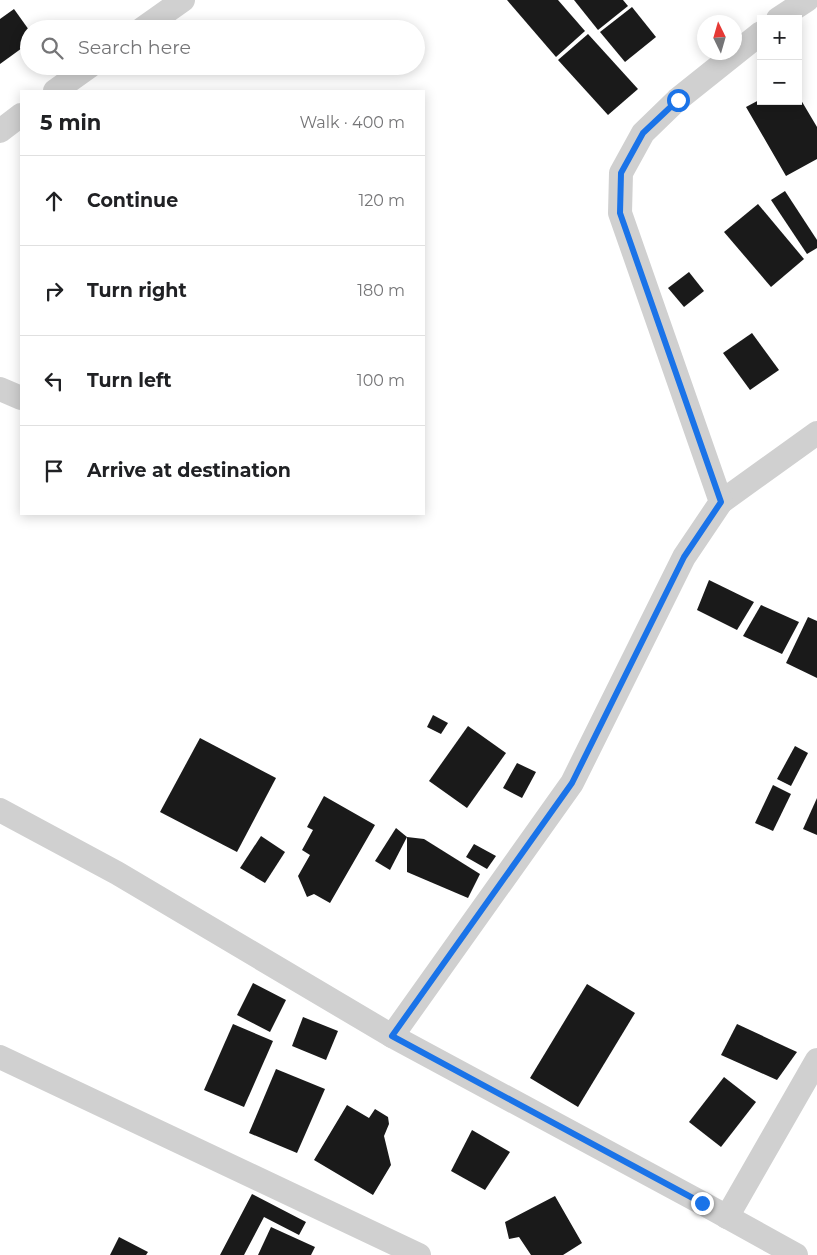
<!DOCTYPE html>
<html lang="en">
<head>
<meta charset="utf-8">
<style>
	:root { --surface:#fff; --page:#f2f2f2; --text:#202124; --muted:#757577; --line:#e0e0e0 }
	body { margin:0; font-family:Montserrat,sans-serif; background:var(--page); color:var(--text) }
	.controls { position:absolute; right:15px; top:15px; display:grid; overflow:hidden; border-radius:0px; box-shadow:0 2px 12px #0003 }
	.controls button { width:45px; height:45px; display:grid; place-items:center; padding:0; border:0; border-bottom:1px solid var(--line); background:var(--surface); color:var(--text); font:25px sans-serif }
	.compass { position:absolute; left:697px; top:15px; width:45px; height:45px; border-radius:50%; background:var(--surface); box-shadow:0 2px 12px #0003; rotate:355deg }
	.stop { position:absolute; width:15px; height:15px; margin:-11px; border:4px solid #1a73e8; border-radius:50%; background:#fff }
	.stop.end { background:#1a73e8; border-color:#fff; box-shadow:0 1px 5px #0008 }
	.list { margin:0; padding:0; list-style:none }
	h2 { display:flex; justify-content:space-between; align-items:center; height:65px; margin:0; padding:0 20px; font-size:21px }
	h2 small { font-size:16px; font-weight:400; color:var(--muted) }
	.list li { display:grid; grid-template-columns:32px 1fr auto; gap:15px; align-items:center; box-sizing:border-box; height:90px; padding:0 20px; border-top:1px solid var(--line) }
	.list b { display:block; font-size:19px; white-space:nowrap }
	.list em { font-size:16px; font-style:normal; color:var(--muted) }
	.icon { flex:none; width:28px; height:28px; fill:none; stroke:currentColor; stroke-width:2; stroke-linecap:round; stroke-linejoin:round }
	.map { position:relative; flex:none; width:817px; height:1255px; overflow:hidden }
	.search { position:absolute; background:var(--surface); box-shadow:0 2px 12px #0003; left:20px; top:20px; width:405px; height:55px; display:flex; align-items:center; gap:12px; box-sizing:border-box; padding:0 18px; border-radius:28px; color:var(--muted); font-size:19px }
	.panel { position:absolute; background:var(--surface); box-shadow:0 2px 12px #0003; left:20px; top:90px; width:405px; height:425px; border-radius:0px }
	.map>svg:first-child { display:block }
</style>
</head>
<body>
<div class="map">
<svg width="817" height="1255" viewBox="0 0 817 1255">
	<rect width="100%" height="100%" fill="#fff"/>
	<!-- building -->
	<g fill="#1a1a1a">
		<polygon points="507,0 558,0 585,31 556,57"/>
		<polygon points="574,0 623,0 628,6 598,30"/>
		<polygon points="632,7 656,37 625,62 600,32"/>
		<polygon points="14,9 29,30 29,43 0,64 0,19"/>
		<polygon points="588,34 638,89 608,115 558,60"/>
		<polygon points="798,95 817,127 817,159 786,176 746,107 761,99 761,101 798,101"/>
		<polygon points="785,191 817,240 817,248 807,254 771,200"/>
		<polygon points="758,204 804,259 771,287 724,232"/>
		<polygon points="689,272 704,291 684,307 668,288"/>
		<polygon points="752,333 779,370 750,390 723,353"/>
		<polygon points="709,580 754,602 737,630 697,610"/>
		<polygon points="761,605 799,622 782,654 743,636"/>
		<polygon points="808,617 817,621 817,678 786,663"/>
		<polygon points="433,715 448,723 441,734 427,727"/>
		<polygon points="468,726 506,753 467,808 429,781"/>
		<polygon points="200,738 276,778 237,852 160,812"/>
		<polygon points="795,746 808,753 791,786 777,779"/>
		<polygon points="517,763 536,772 522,798 503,788"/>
		<polygon points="773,785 791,794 773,831 755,823"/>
		<polygon points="324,796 375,825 330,903 314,894 307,897 298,876 310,855 302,850 313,830 307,827"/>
		<polygon points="817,798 817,835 803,829"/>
		<polygon points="396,828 407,837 390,870 375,861"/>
		<polygon points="261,836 285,852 265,883 240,868"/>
		<polygon points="407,837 424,839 480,874 468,898 407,872"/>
		<polygon points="474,844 496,856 487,869 466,857"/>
		<polygon points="253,983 286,1000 270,1032 237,1015"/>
		<polygon points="587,984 635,1013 578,1107 530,1078"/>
		<polygon points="303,1017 338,1031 326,1060 292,1046"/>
		<polygon points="233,1024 273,1041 244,1107 204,1090"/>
		<polygon points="737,1024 797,1052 777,1080 721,1055"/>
		<polygon points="276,1069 325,1089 297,1153 249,1133"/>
		<polygon points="724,1077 756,1102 721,1147 689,1122"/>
		<polygon points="347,1105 369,1118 375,1109 388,1117 389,1124 384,1136 391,1165 373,1195 314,1160"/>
		<polygon points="472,1130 510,1152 485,1190 451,1171"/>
		<polygon points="252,1194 306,1222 299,1235 264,1217 244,1255 220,1255"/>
		<polygon points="555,1196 582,1243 563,1255 531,1255 519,1237 509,1239 505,1222"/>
		<polygon points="271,1227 315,1247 311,1255 258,1255"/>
		<polygon points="119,1237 148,1252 146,1255 110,1255"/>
	</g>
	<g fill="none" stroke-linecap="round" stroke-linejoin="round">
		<!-- street -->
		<g stroke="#d0d0d0" stroke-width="24">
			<polyline points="778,19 807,0"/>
			<polyline points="142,29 183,0"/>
			<polyline points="55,91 90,66"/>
			<polyline points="0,131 21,115"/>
			<polyline points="0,389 21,398"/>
			<polyline points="721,502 817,433"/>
			<polyline points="0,810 117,873 392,1036 702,1203 796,1255"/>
			<polyline points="392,1036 572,783 684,557 721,502 620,213 621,173 643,133 677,100 761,33"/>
			<polyline points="0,1057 419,1255"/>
			<polyline points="727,1217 817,1060"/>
		</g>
	</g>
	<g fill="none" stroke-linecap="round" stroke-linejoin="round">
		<!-- route -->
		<polyline stroke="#1a73e8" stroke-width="6" points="678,100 643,133 621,173 620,213 721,502 684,557 572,783 392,1036 702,1203"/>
	</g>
</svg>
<div class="controls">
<button>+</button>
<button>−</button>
</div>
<svg class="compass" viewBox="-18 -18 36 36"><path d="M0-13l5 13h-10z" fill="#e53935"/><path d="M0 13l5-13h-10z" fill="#757577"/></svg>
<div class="stop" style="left:678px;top:100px"></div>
<div class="stop end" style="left:702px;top:1203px"></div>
<div class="search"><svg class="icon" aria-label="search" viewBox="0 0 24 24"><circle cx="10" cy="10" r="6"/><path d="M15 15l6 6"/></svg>Search here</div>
<section class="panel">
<h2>5 min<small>Walk · 400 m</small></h2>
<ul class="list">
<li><svg class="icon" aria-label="ahead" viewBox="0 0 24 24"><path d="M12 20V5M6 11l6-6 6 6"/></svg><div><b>Continue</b></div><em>120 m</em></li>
<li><svg class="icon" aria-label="right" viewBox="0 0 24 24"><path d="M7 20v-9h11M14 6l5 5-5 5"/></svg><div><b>Turn right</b></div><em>180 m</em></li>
<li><svg class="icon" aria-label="left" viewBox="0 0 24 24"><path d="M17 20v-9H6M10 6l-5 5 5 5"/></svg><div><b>Turn left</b></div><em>100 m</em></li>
<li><svg class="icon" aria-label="arrive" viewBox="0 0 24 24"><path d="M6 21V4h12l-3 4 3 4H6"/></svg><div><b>Arrive at destination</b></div></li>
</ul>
</section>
</div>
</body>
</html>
